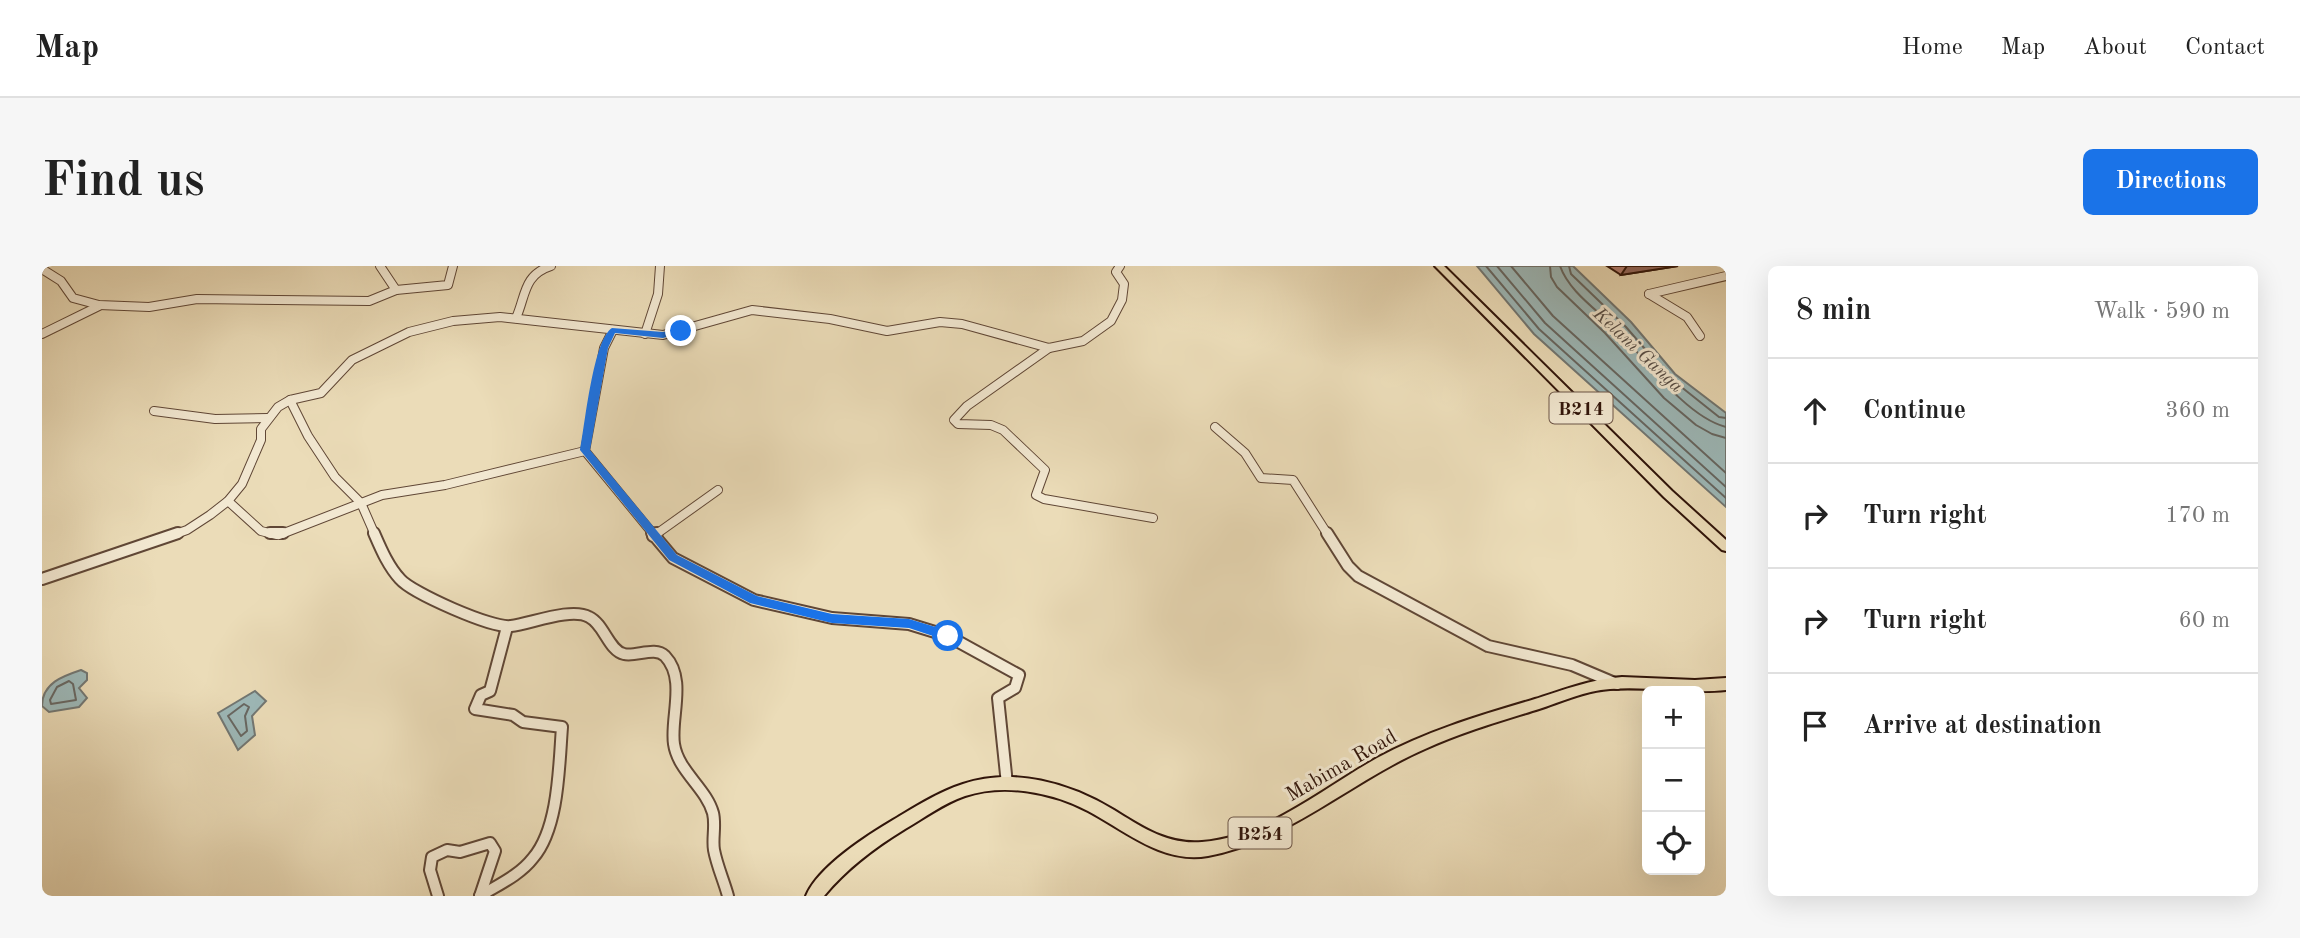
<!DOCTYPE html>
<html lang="en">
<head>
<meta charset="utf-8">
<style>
	:root { --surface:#fff; --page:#f6f6f6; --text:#222; --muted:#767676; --line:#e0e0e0; --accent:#1a73e8 }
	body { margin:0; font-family:"Old Standard TT",serif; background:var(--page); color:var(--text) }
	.controls { position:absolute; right:21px; bottom:21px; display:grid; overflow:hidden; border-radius:10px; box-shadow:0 7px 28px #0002 }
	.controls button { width:63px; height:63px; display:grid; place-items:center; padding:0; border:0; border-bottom:2px solid var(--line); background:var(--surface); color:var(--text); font:35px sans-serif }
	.stop { position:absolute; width:21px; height:21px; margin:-16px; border:5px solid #1a73e8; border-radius:50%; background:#fff }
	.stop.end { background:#1a73e8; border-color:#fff; box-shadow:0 2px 7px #0008 }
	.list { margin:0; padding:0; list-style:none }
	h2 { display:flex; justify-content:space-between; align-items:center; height:91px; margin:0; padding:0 28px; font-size:30px }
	h2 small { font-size:23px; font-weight:400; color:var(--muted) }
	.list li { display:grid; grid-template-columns:46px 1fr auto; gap:21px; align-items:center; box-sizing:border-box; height:105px; padding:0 28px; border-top:2px solid var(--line) }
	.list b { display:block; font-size:26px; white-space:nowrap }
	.list em { font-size:23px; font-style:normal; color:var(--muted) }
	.icon { flex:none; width:38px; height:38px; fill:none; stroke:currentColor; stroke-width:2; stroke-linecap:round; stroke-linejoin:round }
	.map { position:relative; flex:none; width:1684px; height:630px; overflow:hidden; border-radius:10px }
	header { display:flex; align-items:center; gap:42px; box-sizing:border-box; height:98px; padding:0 35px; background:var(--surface); border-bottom:2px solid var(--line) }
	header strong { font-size:33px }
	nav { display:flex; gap:38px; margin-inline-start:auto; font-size:24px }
	.intro { display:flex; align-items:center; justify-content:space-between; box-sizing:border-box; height:168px; padding:0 42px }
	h1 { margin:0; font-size:49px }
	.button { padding:18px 32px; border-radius:10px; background:var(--accent); color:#fff; font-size:24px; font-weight:700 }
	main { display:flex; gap:42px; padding:0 42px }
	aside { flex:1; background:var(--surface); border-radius:10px; box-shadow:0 7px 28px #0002 }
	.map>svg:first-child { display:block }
</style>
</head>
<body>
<header>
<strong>Map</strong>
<nav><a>Home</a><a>Map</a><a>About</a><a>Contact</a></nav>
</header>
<div class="intro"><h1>Find us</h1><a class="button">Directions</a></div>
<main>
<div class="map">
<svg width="1684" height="630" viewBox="0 0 1684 630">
	<rect width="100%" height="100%" fill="#ebdcb8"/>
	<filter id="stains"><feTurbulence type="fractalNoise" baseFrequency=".00286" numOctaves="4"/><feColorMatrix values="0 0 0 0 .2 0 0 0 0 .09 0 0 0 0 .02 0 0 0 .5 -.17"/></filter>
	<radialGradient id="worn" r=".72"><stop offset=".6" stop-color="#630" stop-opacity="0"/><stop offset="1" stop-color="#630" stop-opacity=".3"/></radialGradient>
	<!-- water -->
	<g fill="#9db9b9" stroke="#727773" stroke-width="2">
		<polygon points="1435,0 1531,0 1589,56 1633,108 1684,147 1684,241 1492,68"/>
		<path d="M39 404 45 407V414L37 422 45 432 37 441 7 446 0 440C0 417 21 410 39 404Z"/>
		<polygon points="213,425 224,435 210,450 213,469 196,484 176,447"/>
	</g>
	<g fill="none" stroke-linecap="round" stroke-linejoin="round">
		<!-- shore -->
		<g stroke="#676762" stroke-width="2">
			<polyline points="1444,0 1497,63 1684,232"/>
			<polyline points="1455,0 1503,57 1684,221"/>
			<polyline points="1469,0 1511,50 1684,207"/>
			<polyline points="1508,0 1509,11 1515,21 1563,67 1622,132 1654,159 1670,168 1684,172"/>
			<path d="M1518 0C1528 28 1559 46 1579 68 1606 97 1645 151 1684 161"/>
			<polyline points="1527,0 1529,8 1584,61 1628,112 1677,151 1684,152"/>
			<polygon points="27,415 31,418 34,434 9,438 8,434 15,421"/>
			<polygon points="202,438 207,441 203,450 205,465 199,470 186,450"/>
		</g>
		<defs>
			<g id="minor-far1">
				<polyline points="0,3 19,15 31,32 57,39 107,41 155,33 327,35 354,24 338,0"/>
				<polyline points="354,24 406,19 411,0"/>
				<polyline points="1607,28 1684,10"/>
				<polyline points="1607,28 1645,51 1658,70"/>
				<path d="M474 52C484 30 481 9 509 0"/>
				<polyline points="571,64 562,82 543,185 612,269"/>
				<polyline points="0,68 57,40"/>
				<polyline points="603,68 616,28 618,0"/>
				<polyline points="1007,82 925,140 912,154 916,158 949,159 961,164 1003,204 994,229 1002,233 1111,252"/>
				<polyline points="248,134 266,170 293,211 319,237 333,269"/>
				<polyline points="112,145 173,153 226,152"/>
				<polyline points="1173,161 1203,187 1219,212 1251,214 1286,269"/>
				<polyline points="186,235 219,265 235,269"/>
				<polyline points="131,269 145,264 168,249 186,235 200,218 219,174 219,163 236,141 248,134 279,127 310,94 367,66 411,55 458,51 621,69 710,44 788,53 845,65 898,56 920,58 1007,82 1041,75 1069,55 1080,34 1082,18 1074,6 1078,0"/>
				<polyline points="237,269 340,229 403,219 543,185"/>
				<polyline points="613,269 676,224"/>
			</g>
			<g id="minor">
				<polyline points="228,267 241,267"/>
				<path d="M332 267C339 283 346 300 358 313 370 327 451 363 469 360 488 358 529 341 547 351 562 358 567 385 582 388 594 391 613 380 623 390 645 413 628 452 632 478 636 505 664 522 671 547 674 559 670 573 672 584 675 600 682 615 686 630"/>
				<polyline points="610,267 631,292 712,334 790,352 867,358 906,370 977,409 973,422 956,432 965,518"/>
				<polyline points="1285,267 1306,300 1316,310 1446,380 1530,399 1575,418"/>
				<polyline points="611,270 615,267"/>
				<polyline points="0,313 136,267"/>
				<polyline points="396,630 388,604 390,591 405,584 418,586 448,577 453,585 438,630"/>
				<path d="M438 630C456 619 478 609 491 592 517 562 517 499 520 461L481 456 471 449 433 443 439 429 448 425 465 361"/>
			</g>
			<g id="major">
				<polygon points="1393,0 1402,0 1630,225 1684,274 1684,285 1680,284 1622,231"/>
				<path d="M1580 411 1653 414 1684 412V424C1646 428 1607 420 1568 423 1543 425 1521 435 1497 443 1459 455 1420 466 1383 483 1309 515 1247 575 1166 590 1120 598 1084 565 1046 545 1010 526 962 517 923 530 902 537 882 552 863 563 832 582 805 602 782 630H764C776 601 824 570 851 554 873 541 896 526 921 518 971 501 1028 517 1072 544 1100 561 1125 579 1160 576 1224 571 1280 523 1335 492 1384 465 1439 449 1493 433 1522 424 1549 413 1580 411Z"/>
			</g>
		</defs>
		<!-- minor-far1 casing -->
		<use href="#minor-far1" stroke="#604736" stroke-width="10"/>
		<!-- minor casing -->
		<use href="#minor" stroke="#604736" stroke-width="14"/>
		<!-- major casing -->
		<use href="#major" stroke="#31150a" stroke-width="4"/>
		<!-- minor-far1 -->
		<use href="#minor-far1" stroke="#f2e8d1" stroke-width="8"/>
		<!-- minor -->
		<use href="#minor" stroke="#f2e8d1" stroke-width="10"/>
		<!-- major -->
		<use href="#major" fill="#ebdcb8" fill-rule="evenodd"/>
	</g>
	<!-- wall -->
	<polygon fill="#b68074" stroke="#31150a" stroke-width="2" points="1565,0 1636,0 1579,9"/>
	<!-- shaded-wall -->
	<polygon fill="#94685e" stroke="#31150a" stroke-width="2" points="1585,0 1636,0 1579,9"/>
	<!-- route -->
	<path fill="#1a73e8" d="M570 62 621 66 639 63 643 65 621 72 573 67 566 82 548 184 635 289 715 330 790 348 867 353 910 366V373L906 375 867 362 790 357 708 337 627 294 538 184C543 159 551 74 570 62Z"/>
	<g text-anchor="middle" stroke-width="6" stroke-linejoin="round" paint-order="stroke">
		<!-- far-water labels -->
		<g font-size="19" font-style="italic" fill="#574e47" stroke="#f2e8d1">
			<text transform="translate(1597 83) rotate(43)" y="7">Kelani Ganga</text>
		</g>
		<!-- shield labels -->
		<g fill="#f2e8d1" stroke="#6b5446" stroke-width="2">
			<rect x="1507.5" y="126.5" width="63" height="31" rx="5"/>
			<rect x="1186.5" y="551.5" width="63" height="31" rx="5"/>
		</g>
		<g font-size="19" font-weight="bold" fill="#31150a">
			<text x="1539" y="149">B214</text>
			<text x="1218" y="574">B254</text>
		</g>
		<!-- street labels -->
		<g font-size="21" fill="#31150a" stroke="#f2e8d1">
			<text transform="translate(1299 499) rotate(-30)" y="7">Mabima Road</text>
		</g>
	</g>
	<rect width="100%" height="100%" filter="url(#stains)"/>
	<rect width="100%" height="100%" fill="url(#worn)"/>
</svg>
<div class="controls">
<button>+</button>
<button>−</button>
<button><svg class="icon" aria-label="locate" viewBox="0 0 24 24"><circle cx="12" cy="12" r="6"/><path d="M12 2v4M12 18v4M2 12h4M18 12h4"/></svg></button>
</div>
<div class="stop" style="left:906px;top:370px"></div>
<div class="stop end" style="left:639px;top:65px"></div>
</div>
<aside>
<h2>8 min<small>Walk · 590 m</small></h2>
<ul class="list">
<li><svg class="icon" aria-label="ahead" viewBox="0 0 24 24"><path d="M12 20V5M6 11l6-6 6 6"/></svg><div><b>Continue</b></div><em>360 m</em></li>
<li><svg class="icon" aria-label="right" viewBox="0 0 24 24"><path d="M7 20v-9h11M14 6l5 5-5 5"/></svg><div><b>Turn right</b></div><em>170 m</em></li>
<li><svg class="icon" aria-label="right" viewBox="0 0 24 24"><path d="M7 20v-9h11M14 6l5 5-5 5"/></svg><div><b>Turn right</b></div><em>60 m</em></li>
<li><svg class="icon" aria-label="arrive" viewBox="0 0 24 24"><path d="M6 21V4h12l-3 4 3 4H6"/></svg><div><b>Arrive at destination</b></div></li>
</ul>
</aside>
</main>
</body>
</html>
